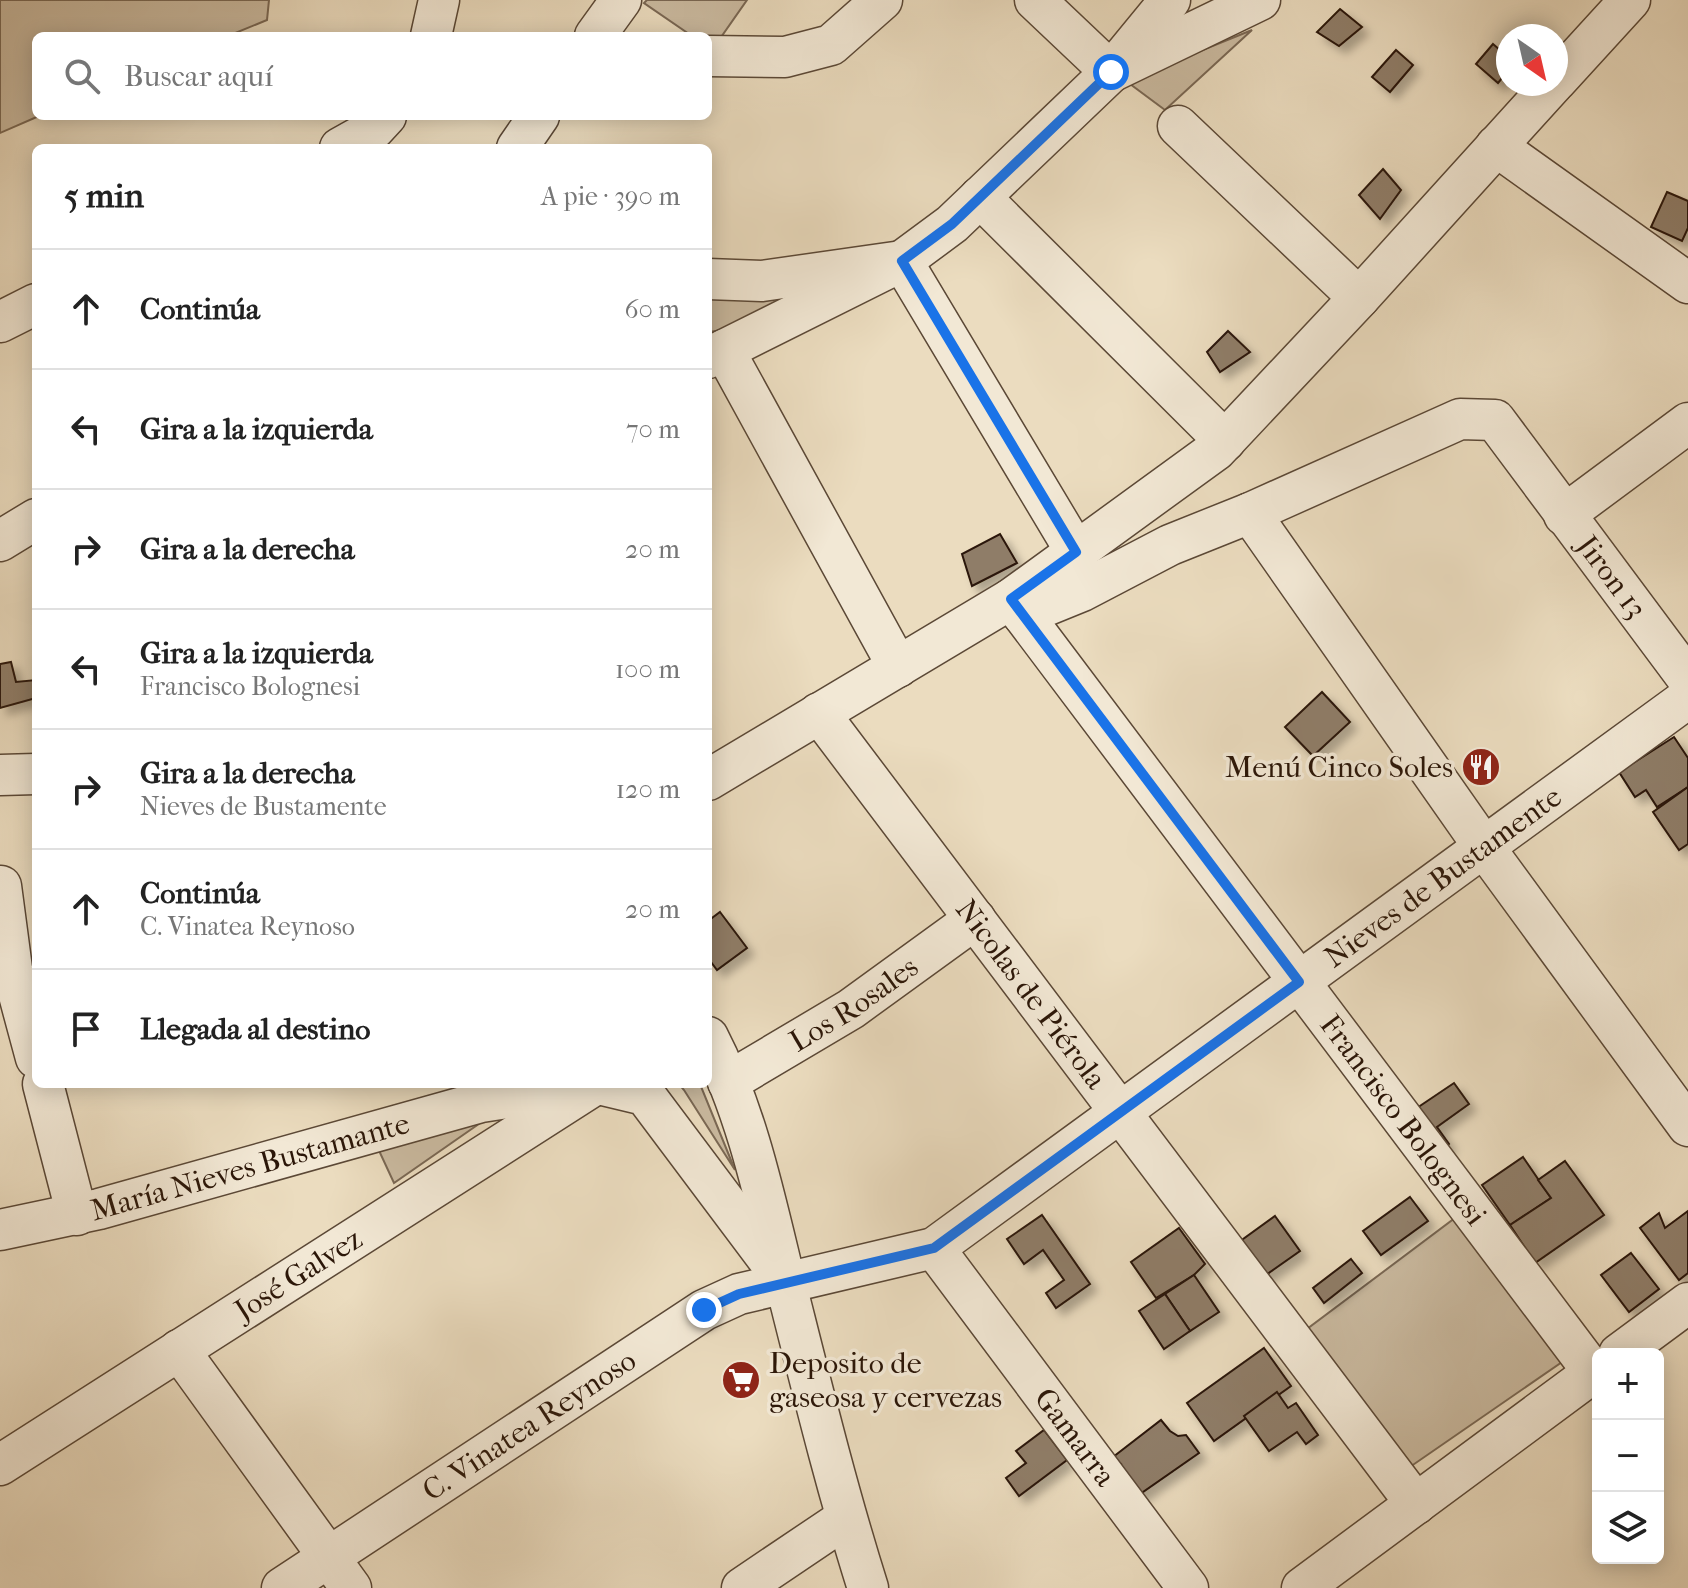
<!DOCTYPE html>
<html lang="es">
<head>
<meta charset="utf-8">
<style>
	:root { --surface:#fff; --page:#f6f6f6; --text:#222; --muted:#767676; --line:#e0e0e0 }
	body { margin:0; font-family:"IM FELL French Canon",serif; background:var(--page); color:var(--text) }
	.controls { position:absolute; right:24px; bottom:24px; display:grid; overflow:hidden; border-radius:12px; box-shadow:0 4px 20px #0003 }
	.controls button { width:72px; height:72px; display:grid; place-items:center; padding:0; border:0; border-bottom:2px solid var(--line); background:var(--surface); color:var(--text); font:40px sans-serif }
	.compass { position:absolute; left:1496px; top:24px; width:72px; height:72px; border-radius:50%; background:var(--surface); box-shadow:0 4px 20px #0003; rotate:146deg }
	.stop { position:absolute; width:24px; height:24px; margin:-18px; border:6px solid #1a73e8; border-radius:50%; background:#fff }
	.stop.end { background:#1a73e8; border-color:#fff; box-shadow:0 2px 8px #0008 }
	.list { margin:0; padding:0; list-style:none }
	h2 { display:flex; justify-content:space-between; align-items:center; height:104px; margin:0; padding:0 32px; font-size:34px }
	h2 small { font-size:26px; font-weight:400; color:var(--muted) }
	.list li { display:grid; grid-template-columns:52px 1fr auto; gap:24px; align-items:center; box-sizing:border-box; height:120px; padding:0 32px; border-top:2px solid var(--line) }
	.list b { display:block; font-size:30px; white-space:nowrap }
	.list p { margin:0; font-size:26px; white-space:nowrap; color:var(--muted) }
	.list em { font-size:26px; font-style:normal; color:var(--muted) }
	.icon { flex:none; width:44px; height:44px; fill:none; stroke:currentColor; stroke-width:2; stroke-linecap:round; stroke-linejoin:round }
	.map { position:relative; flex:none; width:1688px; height:1588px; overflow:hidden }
	.search { position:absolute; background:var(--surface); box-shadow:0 4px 20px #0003; left:32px; top:32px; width:680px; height:88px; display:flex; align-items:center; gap:20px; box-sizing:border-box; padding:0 28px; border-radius:12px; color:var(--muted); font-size:30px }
	.panel { position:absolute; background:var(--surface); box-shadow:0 4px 20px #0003; left:32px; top:144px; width:680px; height:944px; border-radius:12px }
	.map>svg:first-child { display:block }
</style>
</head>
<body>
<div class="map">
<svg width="1688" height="1588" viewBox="0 0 1688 1588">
	<defs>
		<filter id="shadow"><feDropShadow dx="7" dy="7" stdDeviation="4" flood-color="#0004"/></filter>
	</defs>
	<rect width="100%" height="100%" fill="#ebdcbf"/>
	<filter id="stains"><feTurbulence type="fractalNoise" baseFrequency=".0025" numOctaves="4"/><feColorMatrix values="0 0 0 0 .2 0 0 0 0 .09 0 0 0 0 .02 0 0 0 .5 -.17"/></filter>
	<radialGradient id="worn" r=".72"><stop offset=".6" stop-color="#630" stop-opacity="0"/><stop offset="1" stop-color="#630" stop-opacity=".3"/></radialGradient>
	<!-- green -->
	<g fill="#cabaa0" stroke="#7a6854" stroke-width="2">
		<polygon points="0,0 269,0 267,20 228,36 36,36 36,116 39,116 0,133"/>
		<polygon points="647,0 747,0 712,50 708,47 708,36 692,36 644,3"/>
		<polygon points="1252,30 1165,110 1126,81"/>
		<polygon points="844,289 762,325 708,332 708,290"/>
		<polygon points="679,1084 700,1084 735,1170 684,1090"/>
		<polygon points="486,1119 394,1183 375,1142"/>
		<polygon points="1455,1218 1562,1362 1407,1469 1303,1332"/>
	</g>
	<!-- building -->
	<g fill="#8f7d67" stroke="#2b1608" stroke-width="2" filter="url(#shadow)">
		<polygon points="1340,9 1362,27 1339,46 1317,32"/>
		<polygon points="1493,44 1508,57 1508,71 1498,83 1476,64"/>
		<polygon points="1396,50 1413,65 1390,92 1372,77"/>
		<polygon points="1383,169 1401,190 1380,219 1359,195"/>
		<polygon points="1667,192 1688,201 1688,228 1682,241 1651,227"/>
		<polygon points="1228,331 1250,352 1220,372 1207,352"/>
		<polygon points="1000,534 1017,563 972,586 962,554"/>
		<polygon points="11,662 16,682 36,680 36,698 0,708 0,664"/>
		<polygon points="1322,692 1350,722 1313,756 1285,727"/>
		<polygon points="1674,737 1688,758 1688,787 1657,807 1646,790 1635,797 1619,772"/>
		<polygon points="1688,787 1688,844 1679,850 1653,812"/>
		<polygon points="720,912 747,948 717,970 708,958 708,921"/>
		<polygon points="1454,1083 1469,1104 1437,1127 1449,1144 1440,1154 1411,1112"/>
		<polygon points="1523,1157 1551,1198 1510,1225 1482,1185"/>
		<polygon points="1565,1161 1604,1215 1535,1263 1510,1225 1551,1198 1538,1180"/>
		<polygon points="1410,1197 1428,1221 1381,1255 1363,1231"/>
		<polygon points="1688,1211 1688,1273 1679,1280 1640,1228 1659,1213 1665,1228"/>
		<polygon points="1042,1215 1090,1284 1056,1308 1046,1293 1064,1280 1043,1250 1024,1264 1007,1239"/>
		<polygon points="1275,1216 1300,1251 1263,1277 1239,1242"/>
		<polygon points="1179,1228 1205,1264 1194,1275 1156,1298 1131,1262"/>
		<polygon points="1631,1253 1659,1289 1629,1312 1601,1275"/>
		<polygon points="1351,1259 1362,1273 1324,1303 1313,1288"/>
		<polygon points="1194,1275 1219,1312 1190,1331 1165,1294"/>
		<polygon points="1165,1294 1190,1331 1164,1349 1139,1311"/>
		<polygon points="1264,1348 1291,1386 1214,1441 1187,1403"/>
		<polygon points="1277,1392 1288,1408 1296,1403 1318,1435 1306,1444 1297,1432 1269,1451 1244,1416"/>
		<polygon points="1161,1420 1170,1431 1178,1436 1186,1435 1199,1453 1130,1501 1112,1475 1121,1464 1113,1457"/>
		<polygon points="1044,1430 1067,1460 1019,1496 1006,1478 1026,1463 1016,1451"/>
	</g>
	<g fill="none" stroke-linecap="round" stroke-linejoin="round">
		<defs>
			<g id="minor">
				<polyline points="1035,0 1111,72 1260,0"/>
				<polyline points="431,36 439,0"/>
				<polyline points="595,36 621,0"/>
				<polyline points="708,56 785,57 831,45 882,0"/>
				<polyline points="1556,81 1630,0"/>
				<polyline points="1178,126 1359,298"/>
				<polyline points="1496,146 1688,283"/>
				<polyline points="340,148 374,129 386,116"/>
				<polyline points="517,148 539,116"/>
				<polyline points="980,197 1225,441"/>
				<polyline points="708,279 762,281 902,261 1076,552"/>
				<polyline points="0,322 36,304"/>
				<polyline points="724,350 898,667"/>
				<polyline points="708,358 902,261 952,224 1111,72 1170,0"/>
				<polyline points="1250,513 1484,847 1688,1126"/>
				<polyline points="1564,515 1688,423"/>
				<polyline points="0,541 36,519"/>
				<path id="s1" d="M1011 599 1594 1373"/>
				<path id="s2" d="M1023 615 1082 591 1170 545 1250 513 1460 419 1495 420 1688 679"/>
				<path id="s3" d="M819 713 1416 1504"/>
				<polyline points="0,775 36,774"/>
				<polyline points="708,780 1011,599 1216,450 1359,298 1553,84"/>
				<polyline points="1,886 12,969 36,1058"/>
				<path d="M708 1037C747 1112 765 1199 785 1281 811 1384 836 1487 868 1588"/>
				<path id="s4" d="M728 1082 851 1009 975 919"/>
				<polyline points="43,1084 77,1215"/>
				<polyline points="599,1084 645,1095 777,1271"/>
				<path id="s5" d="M0 1230 99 1209 481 1102 582 1086"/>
				<path id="s6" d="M934 1248 1188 1588"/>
				<polyline points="179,1350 351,1588"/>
				<polyline points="1619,1354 1688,1303"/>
				<path id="s7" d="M0 1465 596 1084"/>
				<path id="s8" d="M282 1588 704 1310 739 1294 934 1248 1688 698"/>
				<polyline points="742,1588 846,1518"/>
				<polyline points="1302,1588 1598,1369"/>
			</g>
		</defs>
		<!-- minor casing -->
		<use href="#minor" stroke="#5b4836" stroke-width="43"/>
		<!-- minor -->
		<use href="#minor" stroke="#f2e8d5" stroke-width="40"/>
	</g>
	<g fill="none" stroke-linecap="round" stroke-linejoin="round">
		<!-- route -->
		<polyline stroke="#1a73e8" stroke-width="10" points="704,1310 739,1294 934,1248 1299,982 1011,599 1076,552 902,261 952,224 1111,72"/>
	</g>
	<!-- icons -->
	<defs>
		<symbol id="restaurant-disc" viewBox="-11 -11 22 22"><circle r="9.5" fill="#8f2418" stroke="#f2e8d5"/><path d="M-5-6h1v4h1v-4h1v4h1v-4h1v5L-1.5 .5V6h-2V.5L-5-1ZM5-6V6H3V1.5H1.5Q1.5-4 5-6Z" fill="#fff"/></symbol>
		<symbol id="supermarket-disc" viewBox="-11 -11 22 22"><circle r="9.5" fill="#8f2418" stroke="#f2e8d5"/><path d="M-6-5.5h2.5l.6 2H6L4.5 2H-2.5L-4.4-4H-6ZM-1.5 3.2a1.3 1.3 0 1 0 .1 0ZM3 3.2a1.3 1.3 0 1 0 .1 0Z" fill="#fff"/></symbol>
	</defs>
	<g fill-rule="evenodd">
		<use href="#restaurant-disc" x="1459" y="745" width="44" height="44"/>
		<use href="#supermarket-disc" x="719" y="1358" width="44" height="44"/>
	</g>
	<g text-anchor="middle" stroke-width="7" stroke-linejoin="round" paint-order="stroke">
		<!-- street labels -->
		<g font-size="30" fill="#2b1608" stroke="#f2e8d5">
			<text dy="10" stroke="none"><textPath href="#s2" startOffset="710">Jiron 13</textPath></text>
			<text dy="10" stroke="none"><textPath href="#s8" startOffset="1374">Nieves de Bustamente</textPath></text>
			<text dy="10" stroke="none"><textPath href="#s3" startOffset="352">Nicolas de Piérola</textPath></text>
			<text dy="10" stroke="none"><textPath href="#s4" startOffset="148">Los Rosales</textPath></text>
			<text dy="10" stroke="none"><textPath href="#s1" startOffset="652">Francisco Bolognesi</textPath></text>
			<text dy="10" stroke="none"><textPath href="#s5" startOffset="258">María Nieves Bustamante</textPath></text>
			<text dy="10" stroke="none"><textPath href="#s7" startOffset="354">José Galvez</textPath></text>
			<text dy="10" stroke="none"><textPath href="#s8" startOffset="296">C. Vinatea Reynoso</textPath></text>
			<text dy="10" stroke="none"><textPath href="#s6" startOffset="236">Gamarra</textPath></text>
		</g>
		<!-- poi labels -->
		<g font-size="30" fill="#2b1608" stroke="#f2e8d5" text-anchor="end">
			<text x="1453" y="777">Menú Cinco Soles</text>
			<text x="769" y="1373" text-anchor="start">Deposito de<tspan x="769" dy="34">gaseosa y cervezas</tspan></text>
		</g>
	</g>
	<rect width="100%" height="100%" filter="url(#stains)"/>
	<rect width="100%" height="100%" fill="url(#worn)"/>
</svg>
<div class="controls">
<button>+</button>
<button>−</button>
<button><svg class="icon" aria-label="layers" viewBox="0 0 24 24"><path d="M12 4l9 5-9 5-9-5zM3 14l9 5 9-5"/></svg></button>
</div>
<svg class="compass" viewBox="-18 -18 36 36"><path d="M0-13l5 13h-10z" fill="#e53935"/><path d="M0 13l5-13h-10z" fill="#767676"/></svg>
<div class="stop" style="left:1111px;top:72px"></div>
<div class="stop end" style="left:704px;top:1310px"></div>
<div class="search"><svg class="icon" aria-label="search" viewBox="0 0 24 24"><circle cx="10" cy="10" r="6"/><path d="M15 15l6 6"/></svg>Buscar aquí</div>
<section class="panel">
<h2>5 min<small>A pie · 390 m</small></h2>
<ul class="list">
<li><svg class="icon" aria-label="ahead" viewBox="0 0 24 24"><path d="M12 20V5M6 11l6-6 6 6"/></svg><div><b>Continúa</b></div><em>60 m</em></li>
<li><svg class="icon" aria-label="left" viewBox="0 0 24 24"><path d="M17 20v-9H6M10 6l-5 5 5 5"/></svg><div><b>Gira a la izquierda</b></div><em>70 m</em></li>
<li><svg class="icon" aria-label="right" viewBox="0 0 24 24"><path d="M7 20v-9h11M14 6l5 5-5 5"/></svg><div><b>Gira a la derecha</b></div><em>20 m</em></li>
<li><svg class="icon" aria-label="left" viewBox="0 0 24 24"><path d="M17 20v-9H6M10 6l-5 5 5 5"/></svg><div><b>Gira a la izquierda</b><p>Francisco Bolognesi</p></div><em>100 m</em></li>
<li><svg class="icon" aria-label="right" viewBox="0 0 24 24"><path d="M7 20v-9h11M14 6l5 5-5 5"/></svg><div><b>Gira a la derecha</b><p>Nieves de Bustamente</p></div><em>120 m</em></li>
<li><svg class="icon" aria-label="ahead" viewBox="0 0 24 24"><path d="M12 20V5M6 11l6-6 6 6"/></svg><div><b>Continúa</b><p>C. Vinatea Reynoso</p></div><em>20 m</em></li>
<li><svg class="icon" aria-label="arrive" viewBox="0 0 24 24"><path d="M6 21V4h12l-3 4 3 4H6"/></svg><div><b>Llegada al destino</b></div></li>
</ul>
</section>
</div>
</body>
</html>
